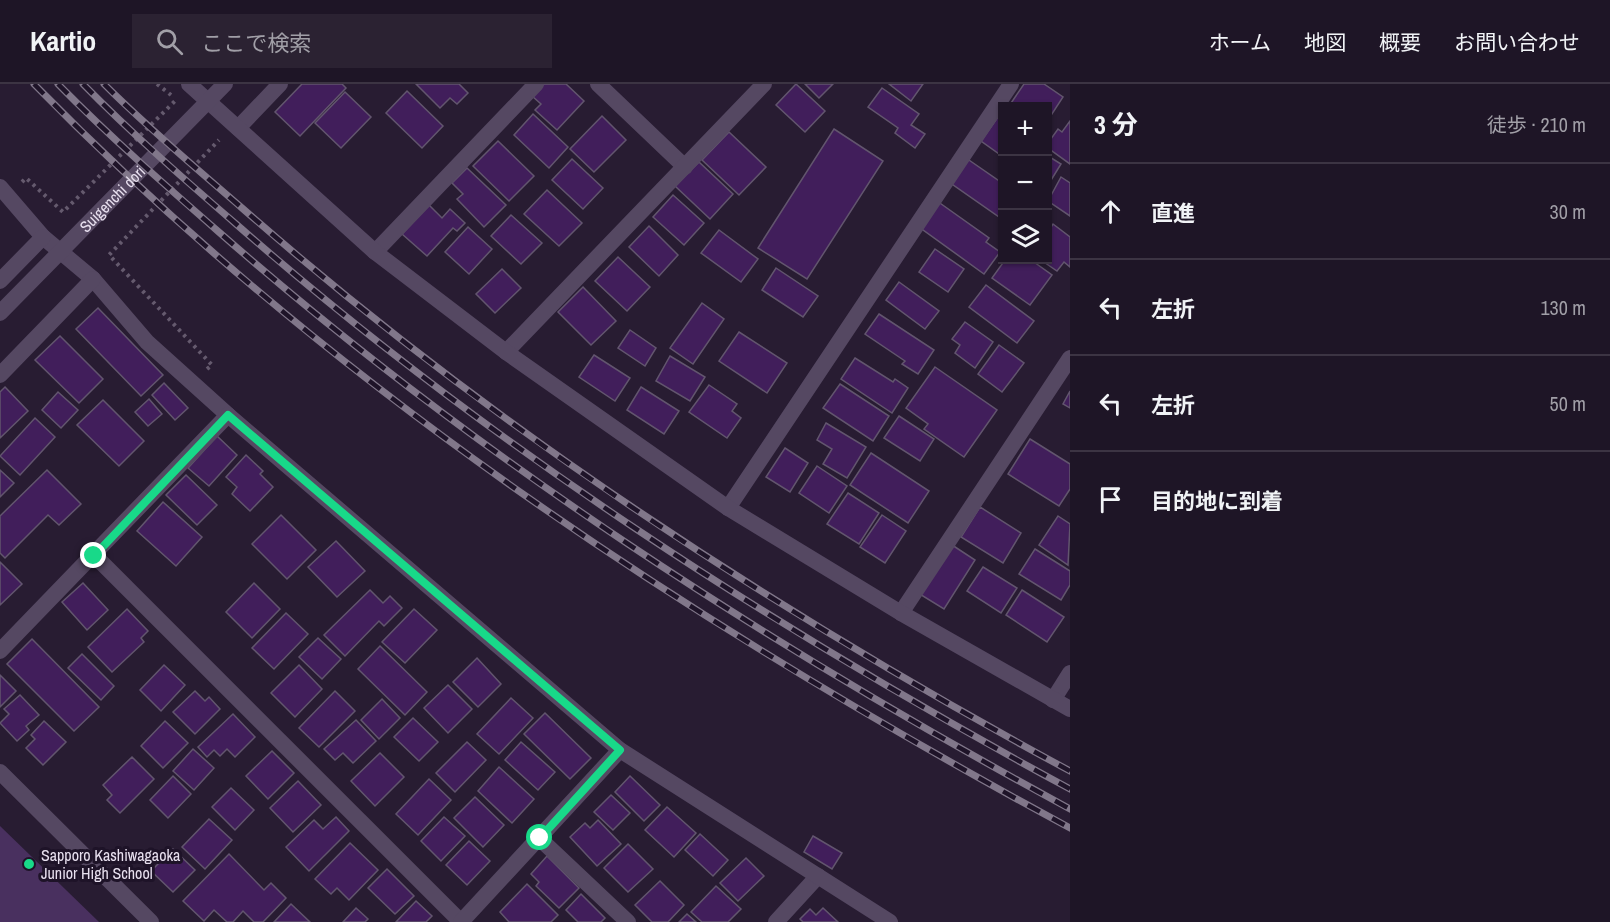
<!DOCTYPE html>
<html lang="ja">
<head>
<meta charset="utf-8">
<style>
	:root { --surface:#1e1526; --page:#2b2232; --text:#f1f3f6; --muted:#a19fa7; --line:#3c3443 }
	body { margin:0; font-family:"Archivo Narrow","Noto Sans JP",sans-serif; background:var(--page); color:var(--text) }
	.controls { position:absolute; right:18px; top:18px; display:grid; overflow:hidden; border-radius:0px; box-shadow:0 2px 4px #0004 }
	.controls button { width:54px; height:54px; display:grid; place-items:center; padding:0; border:0; border-bottom:2px solid var(--line); background:var(--surface); color:var(--text); font:30px sans-serif }
	.stop { position:absolute; width:18px; height:18px; margin:-14px; border:4px solid #18d989; border-radius:50%; background:#fff }
	.stop.end { background:#18d989; border-color:#fff; box-shadow:0 2px 6px #0008 }
	.list { margin:0; padding:0; list-style:none }
	h2 { display:flex; justify-content:space-between; align-items:center; height:78px; margin:0; padding:0 24px; font-size:26px }
	h2 small { font-size:20px; font-weight:400; color:var(--muted) }
	.list li { display:grid; grid-template-columns:39px 1fr auto; gap:18px; align-items:center; box-sizing:border-box; height:96px; padding:0 24px; border-top:2px solid var(--line) }
	.list b { display:block; font-size:22px; white-space:nowrap }
	.list em { font-size:20px; font-style:normal; color:var(--muted) }
	.icon { flex:none; width:33px; height:33px; fill:none; stroke:currentColor; stroke-width:2; stroke-linecap:round; stroke-linejoin:round }
	.map { position:relative; flex:none; width:1070px; height:838px; overflow:hidden }
	header { display:flex; align-items:center; gap:36px; box-sizing:border-box; height:84px; padding:0 30px; background:var(--surface); border-bottom:2px solid var(--line) }
	header strong { font-size:28px }
	nav { display:flex; gap:33px; margin-inline-start:auto; font-size:21px }
	.search { width:420px; height:54px; background:var(--page); display:flex; align-items:center; gap:15px; box-sizing:border-box; padding:0 21px; border-radius:0px; color:var(--muted); font-size:22px }
	main { display:flex }
	aside { flex:1; background:var(--surface) }
	.map>svg:first-child { display:block }
</style>
</head>
<body>
<header>
<strong>Kartio</strong>
<div class="search"><svg class="icon" aria-label="search" viewBox="0 0 24 24"><circle cx="10" cy="10" r="6"/><path d="M15 15l6 6"/></svg>ここで検索</div>
<nav><a>ホーム</a><a>地図</a><a>概要</a><a>お問い合わせ</a></nav>
</header>
<main>
<div class="map">
<svg width="1070" height="838" viewBox="0 0 1070 838">
	<rect width="100%" height="100%" fill="#281c32"/>
	<!-- green -->
	<polygon fill="#49305f" points="0,742 99,838 0,838"/>
	<!-- building -->
	<g fill="#411e5b" stroke="#62556e" stroke-width="1.5">
		<polygon points="302,0 342,0 346,4 300,52 275,28"/>
		<polygon points="416,0 459,0 468,9 457,20 450,14 440,24"/>
		<polygon points="544,0 566,0 584,17 557,46 535,26 541,20 532,12"/>
		<polygon points="796,0 825,27 805,48 776,21"/>
		<polygon points="805,0 833,0 819,14"/>
		<polygon points="889,0 923,0 911,17"/>
		<polygon points="1024,0 1044,0 1063,13 1048,36 1048,22 1009,22"/>
		<polygon points="882,4 919,30 911,41 925,50 915,64 895,49 898,44 868,23"/>
		<polygon points="407,7 443,42 422,64 386,29"/>
		<polygon points="345,8 371,33 341,64 315,39"/>
		<polygon points="533,30 568,63 549,84 514,51"/>
		<polygon points="602,32 626,56 594,88 570,65"/>
		<polygon points="998,33 1002,36 1002,72 981,57"/>
		<polygon points="1070,37 1070,80 1048,64 1048,59 1058,45 1062,48"/>
		<polygon points="834,45 883,77 807,195 758,164"/>
		<polygon points="729,48 766,83 739,111 702,76"/>
		<polygon points="498,57 534,92 509,117 473,82"/>
		<polygon points="1048,72 1061,80 1048,101"/>
		<polygon points="966,74 1002,99 1002,135 949,98"/>
		<polygon points="572,75 603,104 583,125 552,96"/>
		<polygon points="699,78 733,110 710,135 675,102"/>
		<polygon points="467,84 506,121 484,143 457,115 463,110 452,99"/>
		<polygon points="1061,93 1070,99 1070,132 1048,117"/>
		<polygon points="547,106 582,139 559,162 524,130"/>
		<polygon points="673,111 704,139 684,161 653,133"/>
		<polygon points="937,117 989,154 986,158 1000,168 984,190 919,143"/>
		<polygon points="429,121 442,134 450,125 465,139 457,147 453,144 427,172 402,150"/>
		<polygon points="511,131 542,159 521,180 491,152"/>
		<polygon points="1053,140 1070,153 1070,183 1064,178 1057,187 1041,176 1048,176 1048,148"/>
		<polygon points="649,142 678,171 659,192 629,163"/>
		<polygon points="468,143 492,165 469,190 445,168"/>
		<polygon points="719,146 758,175 741,198 701,169"/>
		<polygon points="935,165 964,185 948,208 919,188"/>
		<polygon points="618,173 650,203 627,227 595,197"/>
		<polygon points="1005,176 1031,176 1052,191 1030,221 992,194"/>
		<polygon points="776,184 818,212 803,233 762,206"/>
		<polygon points="502,185 521,204 495,229 476,210"/>
		<polygon points="899,198 939,227 925,245 886,216"/>
		<polygon points="986,201 1034,237 1017,259 969,223"/>
		<polygon points="583,203 616,237 591,261 558,228"/>
		<polygon points="702,219 724,235 693,280 670,264"/>
		<polygon points="98,224 163,291 141,312 76,245"/>
		<polygon points="879,230 934,266 918,290 902,280 905,277 865,250"/>
		<polygon points="965,238 993,258 975,284 955,269 960,261 952,255"/>
		<polygon points="630,246 656,264 645,282 618,264"/>
		<polygon points="739,248 787,279 767,309 719,277"/>
		<polygon points="60,252 103,295 79,319 35,276"/>
		<polygon points="999,261 1024,279 1002,308 978,290"/>
		<polygon points="594,271 630,294 615,317 579,293"/>
		<polygon points="670,272 705,293 690,317 656,297"/>
		<polygon points="855,274 893,298 895,295 908,304 892,329 841,295"/>
		<polygon points="935,283 997,326 964,373 924,345 928,340 906,324"/>
		<polygon points="164,299 188,324 175,336 152,311"/>
		<polygon points="840,300 889,332 873,357 823,324"/>
		<polygon points="709,301 737,320 732,327 741,334 727,354 689,328"/>
		<polygon points="5,303 28,327 0,354 0,308"/>
		<polygon points="641,303 679,327 664,350 627,326"/>
		<polygon points="1070,307 1070,324 1063,320"/>
		<polygon points="58,308 78,326 61,344 42,326"/>
		<polygon points="149,315 162,330 148,342 135,328"/>
		<polygon points="103,316 144,357 119,382 77,341"/>
		<polygon points="899,332 934,355 920,377 884,354"/>
		<polygon points="35,334 55,353 20,391 0,372"/>
		<polygon points="826,339 866,363 847,394 823,380 832,365 817,356"/>
		<polygon points="217,352 237,371 209,402 188,384"/>
		<polygon points="1030,355 1070,380 1070,405 1059,422 1008,390"/>
		<polygon points="785,364 808,379 790,408 766,393"/>
		<polygon points="871,369 929,407 908,439 850,401"/>
		<polygon points="246,371 263,387 260,390 273,403 250,427 232,410 237,403 226,393"/>
		<polygon points="817,382 847,402 829,429 799,409"/>
		<polygon points="0,386 14,399 0,413"/>
		<polygon points="47,386 81,420 59,441 48,431 5,474 0,469 0,432"/>
		<polygon points="186,391 217,421 197,441 166,411"/>
		<polygon points="848,409 879,429 859,460 827,440"/>
		<polygon points="163,418 202,453 176,482 137,447"/>
		<polygon points="980,423 1021,449 1003,479 961,453"/>
		<polygon points="281,431 316,466 287,495 252,460"/>
		<polygon points="882,431 906,447 885,479 860,463"/>
		<polygon points="1058,432 1070,440 1068,481 1039,461"/>
		<polygon points="336,457 365,487 337,513 308,483"/>
		<polygon points="949,459 975,476 944,525 918,509"/>
		<polygon points="1035,465 1070,487 1070,501 1061,516 1019,490"/>
		<polygon points="0,478 22,500 0,521"/>
		<polygon points="983,483 1017,504 1001,529 967,507"/>
		<polygon points="83,499 108,526 87,546 62,518"/>
		<polygon points="254,499 280,525 252,554 226,528"/>
		<polygon points="370,506 383,519 390,512 402,524 384,542 379,537 345,572 324,551"/>
		<polygon points="1022,506 1064,533 1047,558 1006,531"/>
		<polygon points="127,525 148,547 141,554 144,558 112,588 88,563"/>
		<polygon points="414,525 437,546 405,579 382,558"/>
		<polygon points="286,529 308,550 274,585 252,564"/>
		<polygon points="318,554 341,575 322,595 299,573"/>
		<polygon points="32,555 99,623 74,647 7,580"/>
		<polygon points="380,562 427,608 405,631 358,585"/>
		<polygon points="82,570 114,602 101,616 68,584"/>
		<polygon points="477,574 501,600 478,623 453,598"/>
		<polygon points="164,581 185,601 161,627 140,606"/>
		<polygon points="299,581 322,605 295,633 271,609"/>
		<polygon points="0,591 16,607 0,623"/>
		<polygon points="448,601 472,625 448,649 424,624"/>
		<polygon points="195,607 205,617 209,613 220,625 195,650 173,628"/>
		<polygon points="335,607 355,627 319,663 299,644"/>
		<polygon points="20,611 39,631 26,642 29,646 17,657 0,639 9,630 4,625"/>
		<polygon points="511,614 533,634 499,670 477,650"/>
		<polygon points="382,615 400,634 379,655 361,636"/>
		<polygon points="545,629 591,674 570,695 524,650"/>
		<polygon points="233,630 255,653 235,673 227,665 220,672 214,666 207,673 198,663"/>
		<polygon points="413,634 438,658 419,677 394,653"/>
		<polygon points="356,636 376,657 353,679 343,669 335,676 324,665"/>
		<polygon points="44,637 66,658 43,681 26,664 35,655 31,651"/>
		<polygon points="165,637 188,659 163,684 141,662"/>
		<polygon points="467,658 486,676 455,708 436,689"/>
		<polygon points="521,658 555,688 538,706 505,676"/>
		<polygon points="193,665 214,684 194,706 173,687"/>
		<polygon points="272,667 294,689 268,715 246,692"/>
		<polygon points="380,669 404,693 375,722 351,697"/>
		<polygon points="132,673 154,695 120,729 107,716 112,711 103,701"/>
		<polygon points="499,683 534,715 512,739 478,707"/>
		<polygon points="173,692 191,710 168,734 150,716"/>
		<polygon points="630,692 660,721 644,737 615,708"/>
		<polygon points="429,695 451,716 418,751 396,730"/>
		<polygon points="298,697 321,721 293,748 270,724"/>
		<polygon points="231,704 254,726 235,746 212,723"/>
		<polygon points="611,711 630,729 613,746 594,728"/>
		<polygon points="475,713 504,741 483,763 454,734"/>
		<polygon points="667,723 696,749 674,773 645,746"/>
		<polygon points="336,733 349,747 309,787 286,763 314,736 323,745"/>
		<polygon points="444,733 465,752 441,777 421,757"/>
		<polygon points="209,735 232,756 205,785 182,763"/>
		<polygon points="598,736 621,760 597,782 570,753 585,739 590,744"/>
		<polygon points="700,750 728,776 713,792 685,766"/>
		<polygon points="813,752 842,769 832,785 804,768"/>
		<polygon points="469,757 490,777 467,801 446,781"/>
		<polygon points="350,759 378,786 349,816 337,804 331,810 315,795"/>
		<polygon points="628,760 653,785 628,808 604,784"/>
		<polygon points="173,765 195,786 173,808 151,787"/>
		<polygon points="229,770 264,806 271,799 286,814 263,838 254,838 243,827 233,838 227,838 214,826 204,837 183,817"/>
		<polygon points="547,772 579,804 559,824 536,802 539,798 531,790"/>
		<polygon points="746,774 764,792 738,817 720,799"/>
		<polygon points="387,785 414,812 395,830 368,804"/>
		<polygon points="660,797 684,821 668,838 652,838 635,821"/>
		<polygon points="527,800 558,831 551,838 509,838 500,828"/>
		<polygon points="716,802 741,825 728,838 702,838 691,828"/>
		<polygon points="581,810 605,834 601,838 578,838 566,826"/>
		<polygon points="416,817 432,832 426,838 396,838"/>
		<polygon points="291,820 310,838 274,838"/>
		<polygon points="356,824 368,835 365,838 343,838"/>
		<polygon points="823,824 838,838 803,838 800,835 810,825 816,831"/>
		<polygon points="687,830 696,838 679,838"/>
	</g>
	<g fill="none" stroke-linecap="round" stroke-linejoin="round">
		<!-- path -->
		<g stroke="#655a6e" stroke-width="4" stroke-dasharray="3 4.5" stroke-linecap="butt">
			<polyline points="157,0 171,11"/>
			<polyline points="22,98 26,94 63,128 176,16"/>
			<polyline points="207,285 212,281 109,171 219,56"/>
		</g>
		<!-- minor -->
		<g stroke="#554862" stroke-width="16">
			<polyline points="598,0 685,83"/>
			<polyline points="238,44 280,0"/>
			<polyline points="0,103 43,153 93,195 147,258 228,331 0,567"/>
			<polyline points="375,168 536,0"/>
			<polyline points="0,197 43,153"/>
			<polyline points="506,268 764,0"/>
			<polyline points="0,291 93,195"/>
			<polyline points="728,424 1011,0"/>
			<polyline points="95,472 461,838"/>
			<polyline points="901,529 1070,274"/>
			<polyline points="1053,616 1070,589"/>
			<polyline points="0,688 151,838"/>
			<polyline points="539,754 628,838"/>
			<polyline points="461,838 620,666"/>
			<polyline points="776,838 818,792"/>
		</g>
		<!-- tertiary -->
		<g stroke="#554862" stroke-width="16">
			<polyline points="189,0 375,168 506,268 728,424 901,529 1070,625"/>
			<path id="s1" d="M0 229 225 0"/>
			<polyline points="228,331 620,666 890,838"/>
		</g>
		<defs>
			<g id="rail">
				<path d="M34 0C333 305 696 542 1070 744"/>
				<path d="M58 0C109 52 165 101 220 149 478 375 768 561 1070 725"/>
				<path d="M83 0C131 49 184 95 236 140 489 362 775 545 1070 705"/>
				<path d="M104 0C148 44 196 84 242 124 494 345 776 528 1070 687"/>
			</g>
		</defs>
		<!-- rail casing -->
		<use href="#rail" stroke="#81778a" stroke-width="7"/>
		<!-- rail -->
		<use href="#rail" stroke="#1e1328" stroke-width="4.5" stroke-dasharray="14" stroke-linecap="butt"/>
	</g>
	<g fill="none" stroke-linecap="round" stroke-linejoin="round">
		<!-- route -->
		<polyline stroke="#18d989" stroke-width="8" points="94,472 228,331 620,666 540,754"/>
	</g>
	<!-- markers -->
	<circle fill="#18d989" stroke="#1e1328" stroke-width="2" cx="29" cy="780" r="6"/>
	<g text-anchor="middle" stroke-width="6" stroke-linejoin="round" paint-order="stroke">
		<!-- street labels -->
		<g font-size="16" fill="#e8e0ef" stroke="#1e1328">
			<text dy="6" stroke="none"><textPath href="#s1" startOffset="160">Suigenchi dori</textPath></text>
		</g>
		<!-- poi labels -->
		<g font-size="16" fill="#e8e0ef" stroke="#1e1328" text-anchor="start">
			<text x="41" y="777">Sapporo Kashiwagaoka<tspan x="41" dy="18">Junior High School</tspan></text>
		</g>
	</g>
</svg>
<div class="controls">
<button>+</button>
<button>−</button>
<button><svg class="icon" aria-label="layers" viewBox="0 0 24 24"><path d="M12 4l9 5-9 5-9-5zM3 14l9 5 9-5"/></svg></button>
</div>
<div class="stop" style="left:540px;top:754px"></div>
<div class="stop end" style="left:94px;top:472px"></div>
</div>
<aside>
<h2>3 分<small>徒歩 · 210 m</small></h2>
<ul class="list">
<li><svg class="icon" aria-label="ahead" viewBox="0 0 24 24"><path d="M12 20V5M6 11l6-6 6 6"/></svg><div><b>直進</b></div><em>30 m</em></li>
<li><svg class="icon" aria-label="left" viewBox="0 0 24 24"><path d="M17 20v-9H6M10 6l-5 5 5 5"/></svg><div><b>左折</b></div><em>130 m</em></li>
<li><svg class="icon" aria-label="left" viewBox="0 0 24 24"><path d="M17 20v-9H6M10 6l-5 5 5 5"/></svg><div><b>左折</b></div><em>50 m</em></li>
<li><svg class="icon" aria-label="arrive" viewBox="0 0 24 24"><path d="M6 21V4h12l-3 4 3 4H6"/></svg><div><b>目的地に到着</b></div></li>
</ul>
</aside>
</main>
</body>
</html>
